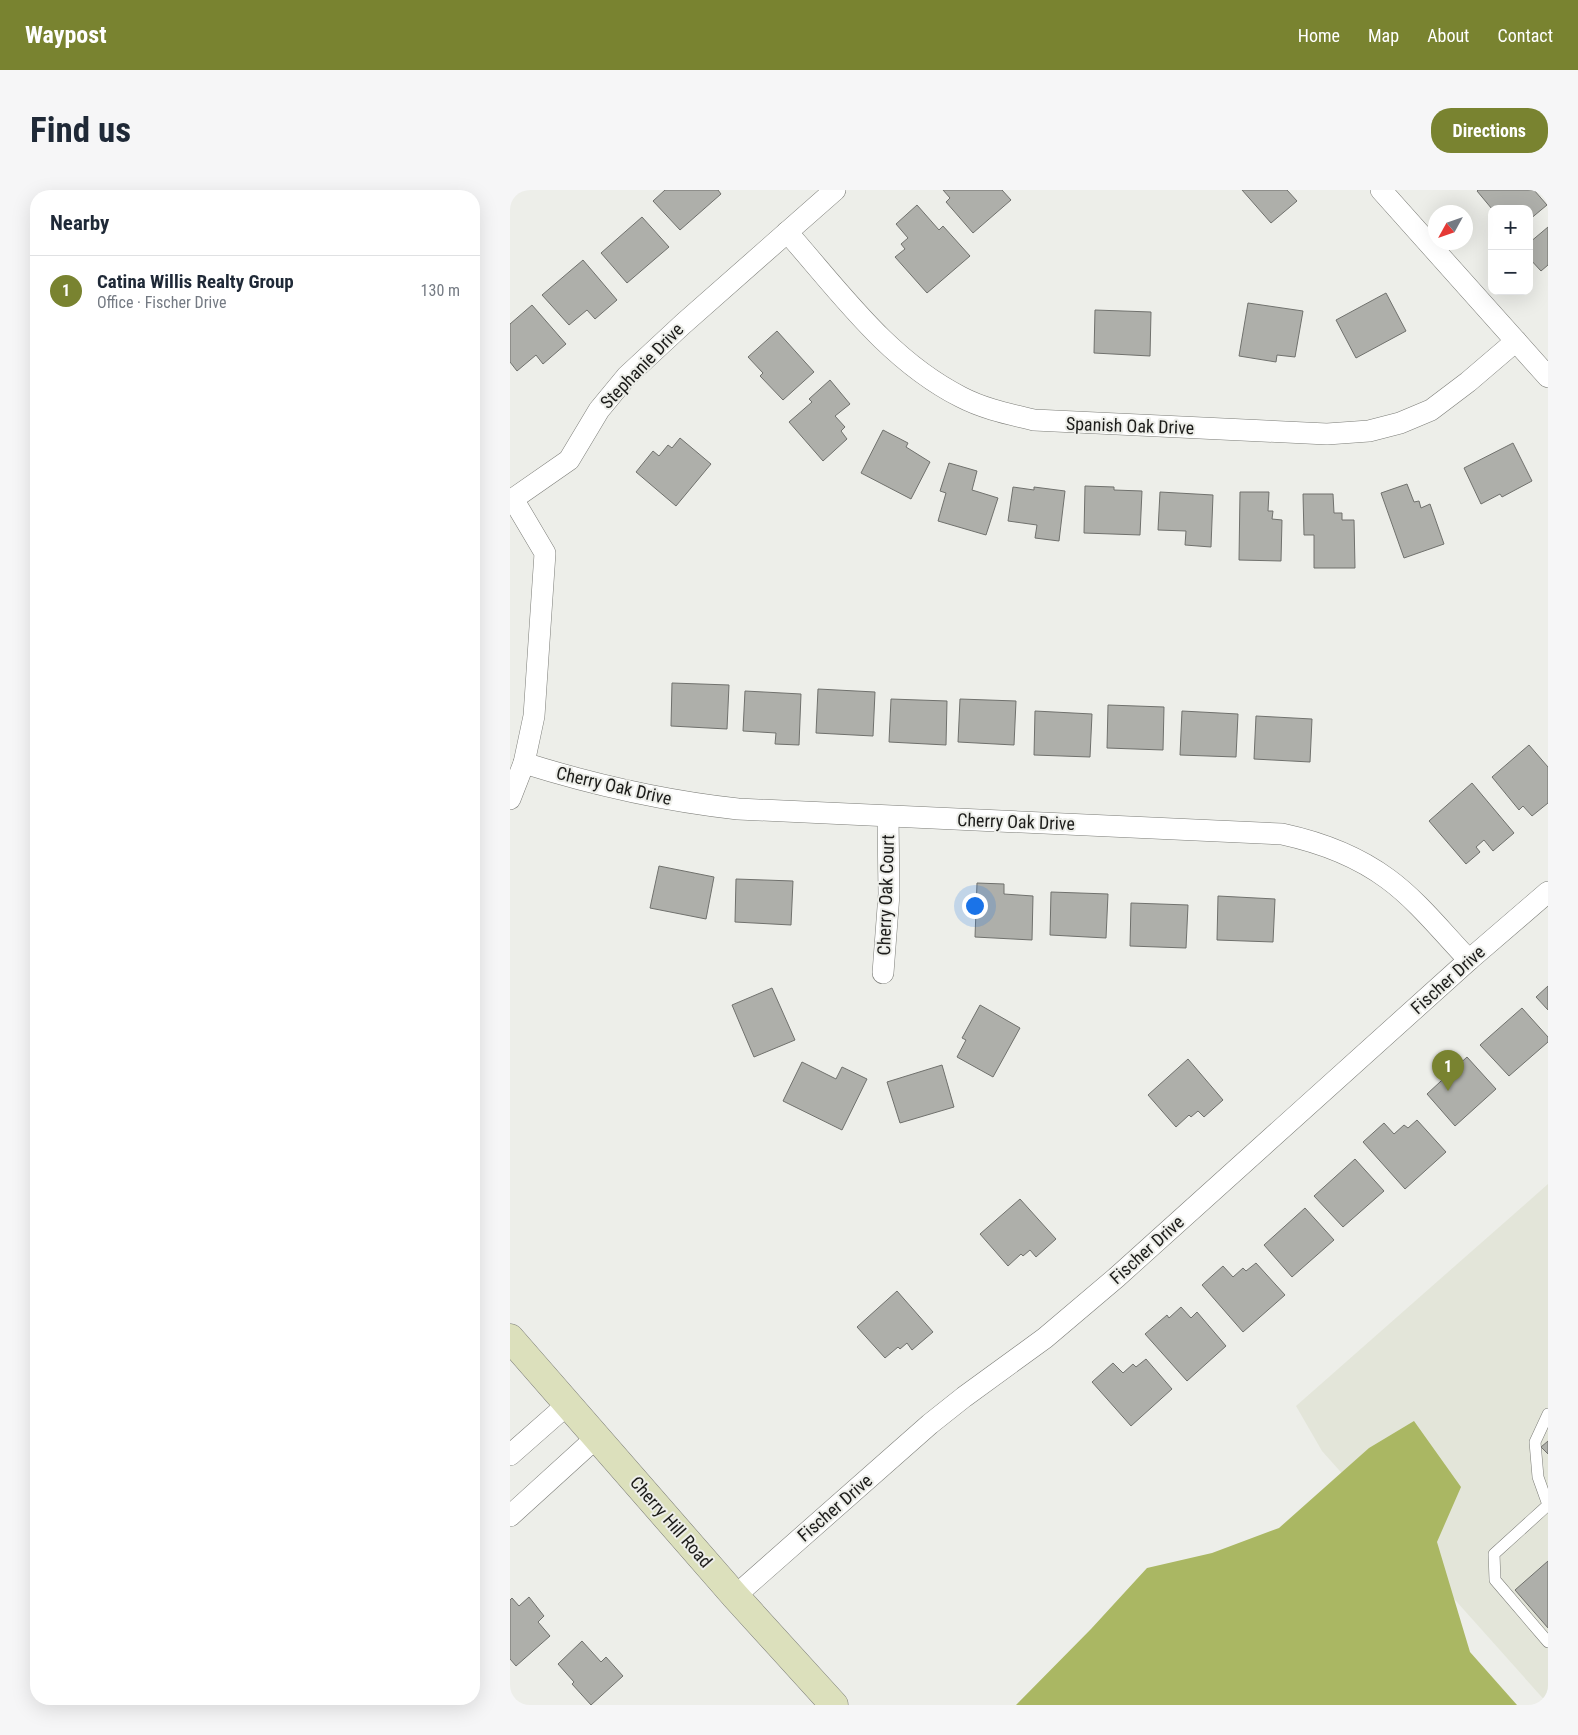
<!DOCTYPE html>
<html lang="en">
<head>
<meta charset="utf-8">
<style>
	:root { --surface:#fff; --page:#f6f6f7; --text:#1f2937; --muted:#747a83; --line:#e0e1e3; --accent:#798330 }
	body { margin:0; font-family:"Roboto Condensed",sans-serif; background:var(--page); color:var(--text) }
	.controls { position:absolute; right:15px; top:15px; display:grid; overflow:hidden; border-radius:10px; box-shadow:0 5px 20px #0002 }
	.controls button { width:45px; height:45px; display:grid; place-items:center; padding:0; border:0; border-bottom:1px solid var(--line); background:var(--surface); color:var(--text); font:25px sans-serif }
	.compass { position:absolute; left:918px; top:15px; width:45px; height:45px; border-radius:50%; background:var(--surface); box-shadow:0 5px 20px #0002; rotate:230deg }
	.you { position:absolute; left:464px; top:715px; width:18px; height:18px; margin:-12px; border:4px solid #fff; border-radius:50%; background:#1a73e8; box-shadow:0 0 0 8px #1a73e833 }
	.badge { display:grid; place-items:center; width:32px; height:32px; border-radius:50%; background:var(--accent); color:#fff; font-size:16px; font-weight:700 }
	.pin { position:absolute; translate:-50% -41px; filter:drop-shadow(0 1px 2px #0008) }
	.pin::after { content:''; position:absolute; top:26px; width:18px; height:15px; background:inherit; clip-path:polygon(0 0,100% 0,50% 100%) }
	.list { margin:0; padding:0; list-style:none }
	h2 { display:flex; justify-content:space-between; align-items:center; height:65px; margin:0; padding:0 20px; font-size:21px }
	h2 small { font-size:16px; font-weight:400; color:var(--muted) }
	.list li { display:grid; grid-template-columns:32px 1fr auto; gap:15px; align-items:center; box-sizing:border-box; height:70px; padding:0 20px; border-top:1px solid var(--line) }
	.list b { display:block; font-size:19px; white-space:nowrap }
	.list p { margin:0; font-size:16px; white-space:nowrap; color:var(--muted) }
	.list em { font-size:16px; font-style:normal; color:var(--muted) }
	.map { position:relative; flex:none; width:1038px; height:1515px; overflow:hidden; border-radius:20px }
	header { display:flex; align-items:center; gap:30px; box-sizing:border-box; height:70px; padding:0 25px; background:var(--accent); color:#fff }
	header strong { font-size:24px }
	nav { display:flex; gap:28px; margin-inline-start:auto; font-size:18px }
	.intro { display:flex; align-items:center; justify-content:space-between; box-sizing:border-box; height:120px; padding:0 30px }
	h1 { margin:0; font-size:35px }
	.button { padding:12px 22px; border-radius:20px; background:var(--accent); color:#fff; font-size:18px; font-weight:700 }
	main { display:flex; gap:30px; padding:0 30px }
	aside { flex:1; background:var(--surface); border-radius:20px; box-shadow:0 5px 20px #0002 }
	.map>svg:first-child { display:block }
</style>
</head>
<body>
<header>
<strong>Waypost</strong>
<nav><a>Home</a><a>Map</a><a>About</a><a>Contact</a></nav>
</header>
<div class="intro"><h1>Find us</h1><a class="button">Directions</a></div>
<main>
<aside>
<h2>Nearby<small></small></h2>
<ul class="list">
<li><span class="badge">1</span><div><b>Catina Willis Realty Group</b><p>Office · Fischer Drive</p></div><em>130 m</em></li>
</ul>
</aside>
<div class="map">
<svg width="1038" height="1515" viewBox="0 0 1038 1515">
	<rect width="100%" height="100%" fill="#edeee9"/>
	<!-- built -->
	<polygon fill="#e3e5d9" points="1038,994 1038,1514 812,1261 786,1216"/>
	<!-- forest -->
	<polygon fill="#aab763" points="904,1231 951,1297 927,1352 960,1462 1007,1515 506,1515 581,1439 637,1378 702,1363 769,1338 859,1258"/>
	<!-- building -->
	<g fill="#aeafaa" stroke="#70716d">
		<polygon points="155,0 208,0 211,4 170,40 143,11"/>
		<polygon points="433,0 492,0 501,10 463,43 436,12 440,8"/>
		<polygon points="732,0 777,0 787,11 761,33"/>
		<polygon points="968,0 1024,0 1037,15 1019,30 1019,19 982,19 967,1"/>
		<polygon points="407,15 429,40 433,36 460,66 417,103 385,67 395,59 391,54 398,48 386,34"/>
		<polygon points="132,27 159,57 117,93 91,63"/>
		<polygon points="1038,37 1038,75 1031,81 1019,68 1019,53"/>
		<polygon points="73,70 107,110 85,129 77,120 59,135 32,105"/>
		<polygon points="876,103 896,141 846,168 826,130"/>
		<polygon points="738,113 793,121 785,167 767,165 766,172 729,166"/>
		<polygon points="22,115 56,154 33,174 26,165 7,181 0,172 0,134"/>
		<polygon points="585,120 641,122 640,166 584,163"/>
		<polygon points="267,141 304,182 273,210 250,186 253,183 238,167"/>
		<polygon points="320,190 340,214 325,226 335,237 331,241 337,249 313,271 279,232 302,212 299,209"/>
		<polygon points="373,240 398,253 396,257 420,272 401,309 351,283"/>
		<polygon points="170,248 201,274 166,316 126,282 143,261 149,266 158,255 162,258"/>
		<polygon points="1003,253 1022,291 992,307 990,304 971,314 954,278"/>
		<polygon points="439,273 467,281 462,300 488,308 476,345 428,331 436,303 430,301"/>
		<polygon points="897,294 904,312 909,311 911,318 920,314 934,354 894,368 871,303"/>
		<polygon points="575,296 604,297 604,300 632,301 630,345 574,343"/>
		<polygon points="503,297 524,300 524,297 555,301 549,351 525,348 527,335 498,331"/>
		<polygon points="650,302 703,305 701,357 675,355 676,341 648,340"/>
		<polygon points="730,302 759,302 758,321 763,321 762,329 772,330 771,371 729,370"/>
		<polygon points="793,304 823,304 824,323 832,323 832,330 844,330 845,378 804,378 804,345 794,345"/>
		<polygon points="162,493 219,495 217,539 161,536"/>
		<polygon points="308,499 365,502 363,546 306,543"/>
		<polygon points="235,501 291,504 289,555 265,554 266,543 233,541"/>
		<polygon points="381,509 437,511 436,555 379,552"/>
		<polygon points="450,509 506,511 504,555 448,552"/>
		<polygon points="598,515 654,517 653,560 597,558"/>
		<polygon points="525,521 582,524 580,567 524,565"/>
		<polygon points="672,521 728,524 726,567 670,565"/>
		<polygon points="746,526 802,529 800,572 744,569"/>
		<polygon points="1019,555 1038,577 1038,613 1022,626 1013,616 1009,620 982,587"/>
		<polygon points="962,593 1004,643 983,661 974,650 966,657 970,662 956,674 919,631"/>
		<polygon points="149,676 204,687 196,729 140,718"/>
		<polygon points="226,689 283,691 281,735 225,732"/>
		<polygon points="467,693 494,694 494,704 523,706 522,750 465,747"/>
		<polygon points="541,702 598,704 596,748 540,745"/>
		<polygon points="708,706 765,709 763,752 707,750"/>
		<polygon points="621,713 678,715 676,758 620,756"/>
		<polygon points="1038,796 1038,820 1026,807"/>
		<polygon points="262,798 285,850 244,867 222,815"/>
		<polygon points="470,815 510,838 483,887 447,867 456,850 452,848"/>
		<polygon points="1012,818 1038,847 1038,852 999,886 970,855"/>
		<polygon points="957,867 986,899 945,936 917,904"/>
		<polygon points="678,869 713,910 694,927 688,921 681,927 679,925 666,937 638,905"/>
		<polygon points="292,872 326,889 332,877 357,889 332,940 273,911"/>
		<polygon points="432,875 444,917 390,933 377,892"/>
		<polygon points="907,930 936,962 895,999 853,952 874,933 884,944 894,935 898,938"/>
		<polygon points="845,969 874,1001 833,1037 804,1006"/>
		<polygon points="510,1009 546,1049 526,1067 520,1060 513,1066 511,1064 498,1076 470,1044"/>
		<polygon points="795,1018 824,1050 782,1087 754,1055"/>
		<polygon points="746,1073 775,1105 733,1142 692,1095 713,1076 723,1087 733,1078 736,1081"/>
		<polygon points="387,1101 423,1142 402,1160 397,1153 390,1159 388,1157 375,1168 347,1137"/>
		<polygon points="671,1117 681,1128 687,1122 716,1156 677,1191 635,1144 657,1125 659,1128"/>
		<polygon points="636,1169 662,1199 621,1236 582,1192 603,1173 613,1183 623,1174 626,1177"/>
		<polygon points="1038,1251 1038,1264 1031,1257"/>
		<polygon points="1038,1371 1038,1438 1005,1400"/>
		<polygon points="19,1407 34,1426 28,1432 40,1446 6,1476 0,1469 0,1410 2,1408 9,1416"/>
		<polygon points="72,1451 91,1472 96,1467 113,1486 81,1515 62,1494 64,1492 48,1474"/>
	</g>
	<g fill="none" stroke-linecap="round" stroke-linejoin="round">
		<defs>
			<polyline id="lane" points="1038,1224 1025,1252 1028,1287 1038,1315 984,1364 985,1390 1038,1452"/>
			<g id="street">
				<polyline points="871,0 1038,187"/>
				<path d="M277 42C330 102 378 170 451 207 474 219 499 224 524 230L817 244 859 241 890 233 921 220 958 192 1006 151"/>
				<path d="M14 573C84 595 155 611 228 619L772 644C809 652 847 666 878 689 908 711 933 743 959 770"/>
				<polyline points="0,609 14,573 24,526 35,363 3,309 59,270 89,220 117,186 173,134 325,0"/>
				<polyline points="373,783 379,704 378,627"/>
				<polyline points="0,1265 58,1214"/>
				<polyline points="0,1326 87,1247"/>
				<polyline points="225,1406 420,1234 454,1207 535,1148 607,1087 959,770 1038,702"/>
			</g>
			<polyline id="secondary" points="0,1148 225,1406 324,1515"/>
		</defs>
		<!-- lane casing -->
		<use href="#lane" stroke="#7b7c77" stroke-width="12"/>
		<!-- street casing -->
		<use href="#street" stroke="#7b7c77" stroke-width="22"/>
		<!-- secondary casing -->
		<use href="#secondary" stroke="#7b7c77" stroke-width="29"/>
		<!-- lane -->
		<use href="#lane" stroke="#fff" stroke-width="11"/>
		<!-- street -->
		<use href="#street" stroke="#fff" stroke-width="21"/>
		<!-- secondary -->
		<use href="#secondary" stroke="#dce0bc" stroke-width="28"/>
	</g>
	<g text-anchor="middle" stroke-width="4" stroke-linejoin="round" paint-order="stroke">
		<!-- street labels -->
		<g font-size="18" fill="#1c1c1a" stroke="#edeee9">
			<text transform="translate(132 176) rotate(-46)" y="6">Stephanie Drive</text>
			<text transform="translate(620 236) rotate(2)" y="6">Spanish Oak Drive</text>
			<text transform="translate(104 596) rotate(13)" y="6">Cherry Oak Drive</text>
			<text transform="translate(506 632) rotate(2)" y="6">Cherry Oak Drive</text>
			<text transform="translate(376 705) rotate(-88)" y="6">Cherry Oak Court</text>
			<text transform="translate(938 790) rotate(-42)" y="6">Fischer Drive</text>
			<text transform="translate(637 1060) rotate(-42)" y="6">Fischer Drive</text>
			<text transform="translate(325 1318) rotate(-41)" y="6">Fischer Drive</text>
			<text transform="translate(161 1332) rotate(49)" y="6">Cherry Hill Road</text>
		</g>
	</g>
</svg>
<div class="controls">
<button>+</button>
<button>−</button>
</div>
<svg class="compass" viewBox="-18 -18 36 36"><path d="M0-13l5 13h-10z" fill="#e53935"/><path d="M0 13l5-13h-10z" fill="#747a83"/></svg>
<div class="you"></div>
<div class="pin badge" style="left:938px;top:901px">1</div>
</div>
</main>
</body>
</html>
